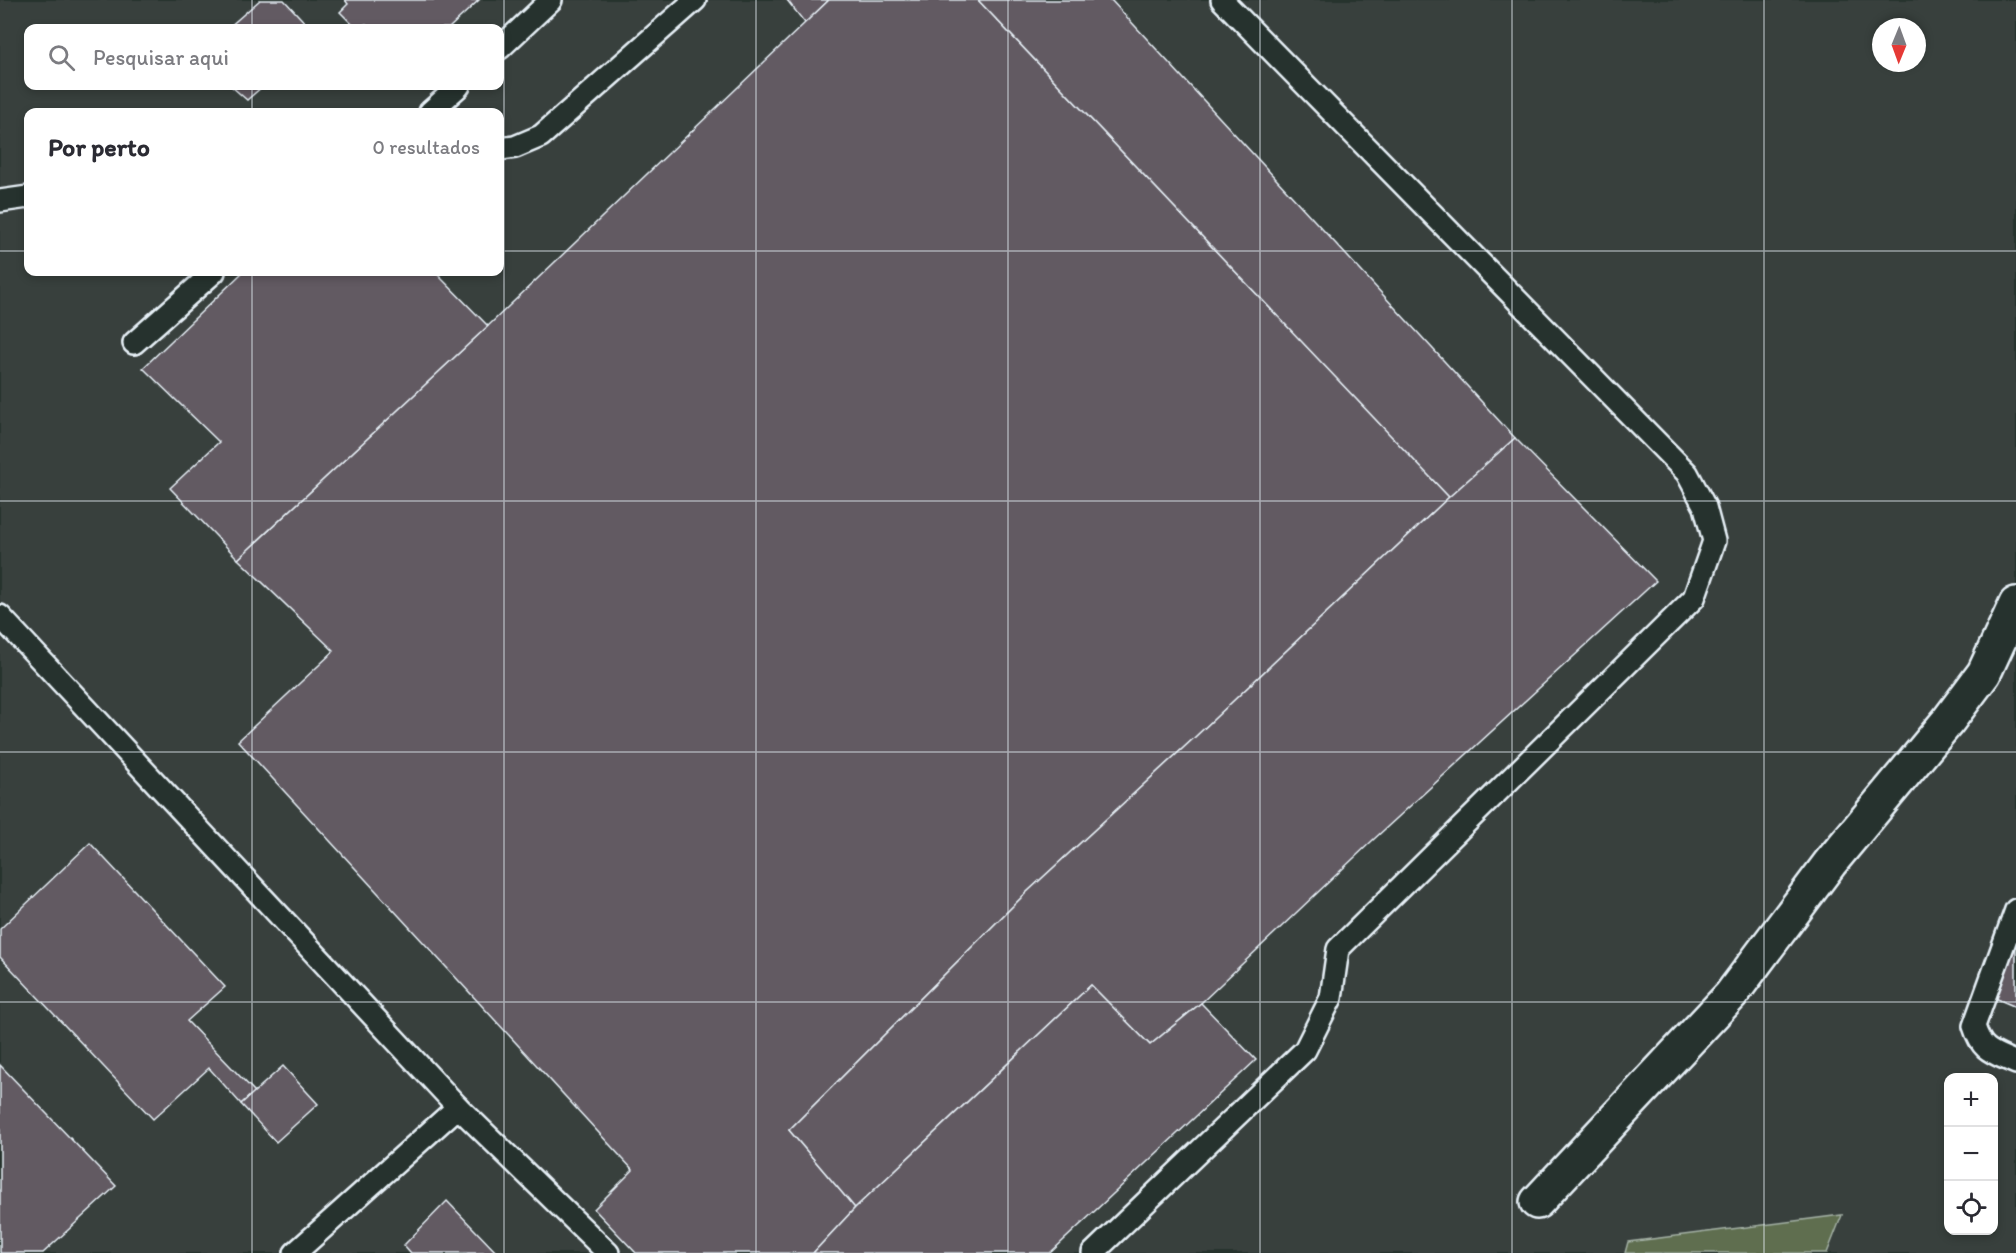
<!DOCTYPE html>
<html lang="pt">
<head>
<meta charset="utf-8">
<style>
	:root { --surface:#fff; --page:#f7f7f7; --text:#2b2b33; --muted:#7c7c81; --line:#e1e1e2 }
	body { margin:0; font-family:Itim,sans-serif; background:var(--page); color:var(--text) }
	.controls { position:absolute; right:18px; bottom:18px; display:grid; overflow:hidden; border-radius:12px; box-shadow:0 3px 9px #0003 }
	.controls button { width:54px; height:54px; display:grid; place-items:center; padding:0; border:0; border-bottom:2px solid var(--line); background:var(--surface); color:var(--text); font:30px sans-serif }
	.compass { position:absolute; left:1872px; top:18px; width:54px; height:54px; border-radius:50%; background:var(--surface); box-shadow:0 3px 9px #0003; rotate:181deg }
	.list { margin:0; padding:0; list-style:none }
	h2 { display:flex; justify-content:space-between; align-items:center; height:78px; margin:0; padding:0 24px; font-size:26px }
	h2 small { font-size:20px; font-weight:400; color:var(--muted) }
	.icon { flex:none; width:33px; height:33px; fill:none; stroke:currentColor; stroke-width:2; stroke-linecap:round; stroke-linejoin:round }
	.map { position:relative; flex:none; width:2016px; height:1253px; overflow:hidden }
	.search { position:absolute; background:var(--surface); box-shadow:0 3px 9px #0003; left:24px; top:24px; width:480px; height:66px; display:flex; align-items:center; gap:15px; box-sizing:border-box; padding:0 21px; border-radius:12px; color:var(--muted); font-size:22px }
	.panel { position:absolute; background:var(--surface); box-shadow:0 3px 9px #0003; left:24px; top:108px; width:480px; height:168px; border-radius:12px }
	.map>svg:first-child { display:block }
</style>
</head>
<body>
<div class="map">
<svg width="2016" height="1253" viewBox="0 0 2016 1253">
	<rect width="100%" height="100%" fill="#26332d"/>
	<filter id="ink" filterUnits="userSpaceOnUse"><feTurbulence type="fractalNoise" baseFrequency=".0167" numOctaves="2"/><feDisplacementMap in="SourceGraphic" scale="12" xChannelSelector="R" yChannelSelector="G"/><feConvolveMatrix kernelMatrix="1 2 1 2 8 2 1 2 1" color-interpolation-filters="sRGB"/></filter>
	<g filter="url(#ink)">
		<!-- built -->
		<path fill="#383f3d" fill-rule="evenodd" d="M0 0H2016V1253H0ZM1881 27H1917V63H1881ZM28 28H500V86H28ZM28 112H500V272H28ZM1948 1078H1994V1230H1948Z"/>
		<!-- green -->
		<polygon fill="#5e6e50" stroke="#a3b0a4" stroke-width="1.5" points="1842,1215 1827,1253 1625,1253 1628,1242"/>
		<!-- building -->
		<g fill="#625a62" stroke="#e8f1f8" stroke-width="1.5">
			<polygon points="260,0 284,0 310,28 228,28"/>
			<polygon points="345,0 479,0 449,28 370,28 366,24 356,28 340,12 348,4"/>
			<polygon points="787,0 829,0 805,23"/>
			<polygon points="829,0 978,0 1449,497 1193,739 1026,893 789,1130 855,1208 813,1253 636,1253 594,1209 633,1170 238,741 334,651 238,559 488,326"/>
			<polygon points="978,0 1111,0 1515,438 1449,497"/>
			<polygon points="231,86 263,86 247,100"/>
			<polygon points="243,272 435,272 488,326 238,559 170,488 219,442 143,368"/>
			<polygon points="1515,438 1656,581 1373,840 1201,1003 1150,1045 1091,985 855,1208 789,1130 1026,893 1193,739 1449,497"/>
			<polygon points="90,843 225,987 187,1021 255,1092 241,1104 209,1068 153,1119 0,957 0,929"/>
			<polygon points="2016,945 2016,1007 1995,998"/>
			<polygon points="1091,985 1150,1045 1201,1003 1256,1060 1050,1253 813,1253 855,1208"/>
			<polygon points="0,1065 116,1186 43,1253 0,1253"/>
			<polygon points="283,1066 318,1104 276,1142 241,1104"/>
			<polygon points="447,1201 497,1253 411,1253 404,1245"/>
		</g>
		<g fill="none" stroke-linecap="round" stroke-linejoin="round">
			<defs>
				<g id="lane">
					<polyline points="500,48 551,0"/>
					<polyline points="430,112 459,86"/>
					<polyline points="500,149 515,147 541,136 695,0"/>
					<polyline points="0,201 28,197"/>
					<polyline points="134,343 214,272"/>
					<polyline points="0,616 458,1107 608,1253"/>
					<path d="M2016 910 1974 1026C1982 1052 1992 1052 2016 1063"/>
					<polyline points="295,1253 458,1107"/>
					<polyline points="1093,1253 1305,1050 1331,998 1338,949 1694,598 1714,541 1705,507 1687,473 1222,0"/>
				</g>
				<polyline id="street" points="1537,1202 1731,995 1830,863 1948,721 1984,673 2016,604"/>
			</defs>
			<!-- lane casing -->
			<use href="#lane" stroke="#e8f1f8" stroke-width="26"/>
			<!-- street casing -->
			<use href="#street" stroke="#e8f1f8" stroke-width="38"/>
			<!-- lane -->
			<use href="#lane" stroke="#26332d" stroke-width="21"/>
			<!-- street -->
			<use href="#street" stroke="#26332d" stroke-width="33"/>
		</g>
	</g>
	<!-- grid -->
	<path fill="none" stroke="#e8f1f8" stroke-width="1.5" stroke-opacity="0.55" d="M252 0V28M504 0V1253M756 0V1253M1008 0V1253M1260 0V1253M1512 0V1253M1764 0V1253M252 86V112M0 251H28M500 251H2016M252 272V1253M0 501H2016M0 752H2016M0 1002H2016"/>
</svg>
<div class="controls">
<button>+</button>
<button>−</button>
<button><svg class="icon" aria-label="locate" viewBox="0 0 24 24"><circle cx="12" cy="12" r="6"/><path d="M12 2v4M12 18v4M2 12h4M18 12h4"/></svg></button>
</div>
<svg class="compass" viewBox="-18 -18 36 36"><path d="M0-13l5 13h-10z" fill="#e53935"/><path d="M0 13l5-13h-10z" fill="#7c7c81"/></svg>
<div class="search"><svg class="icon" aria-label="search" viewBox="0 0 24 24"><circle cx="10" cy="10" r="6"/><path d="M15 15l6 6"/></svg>Pesquisar aqui</div>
<section class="panel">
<h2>Por perto<small>0 resultados</small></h2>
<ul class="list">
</ul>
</section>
</div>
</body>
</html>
